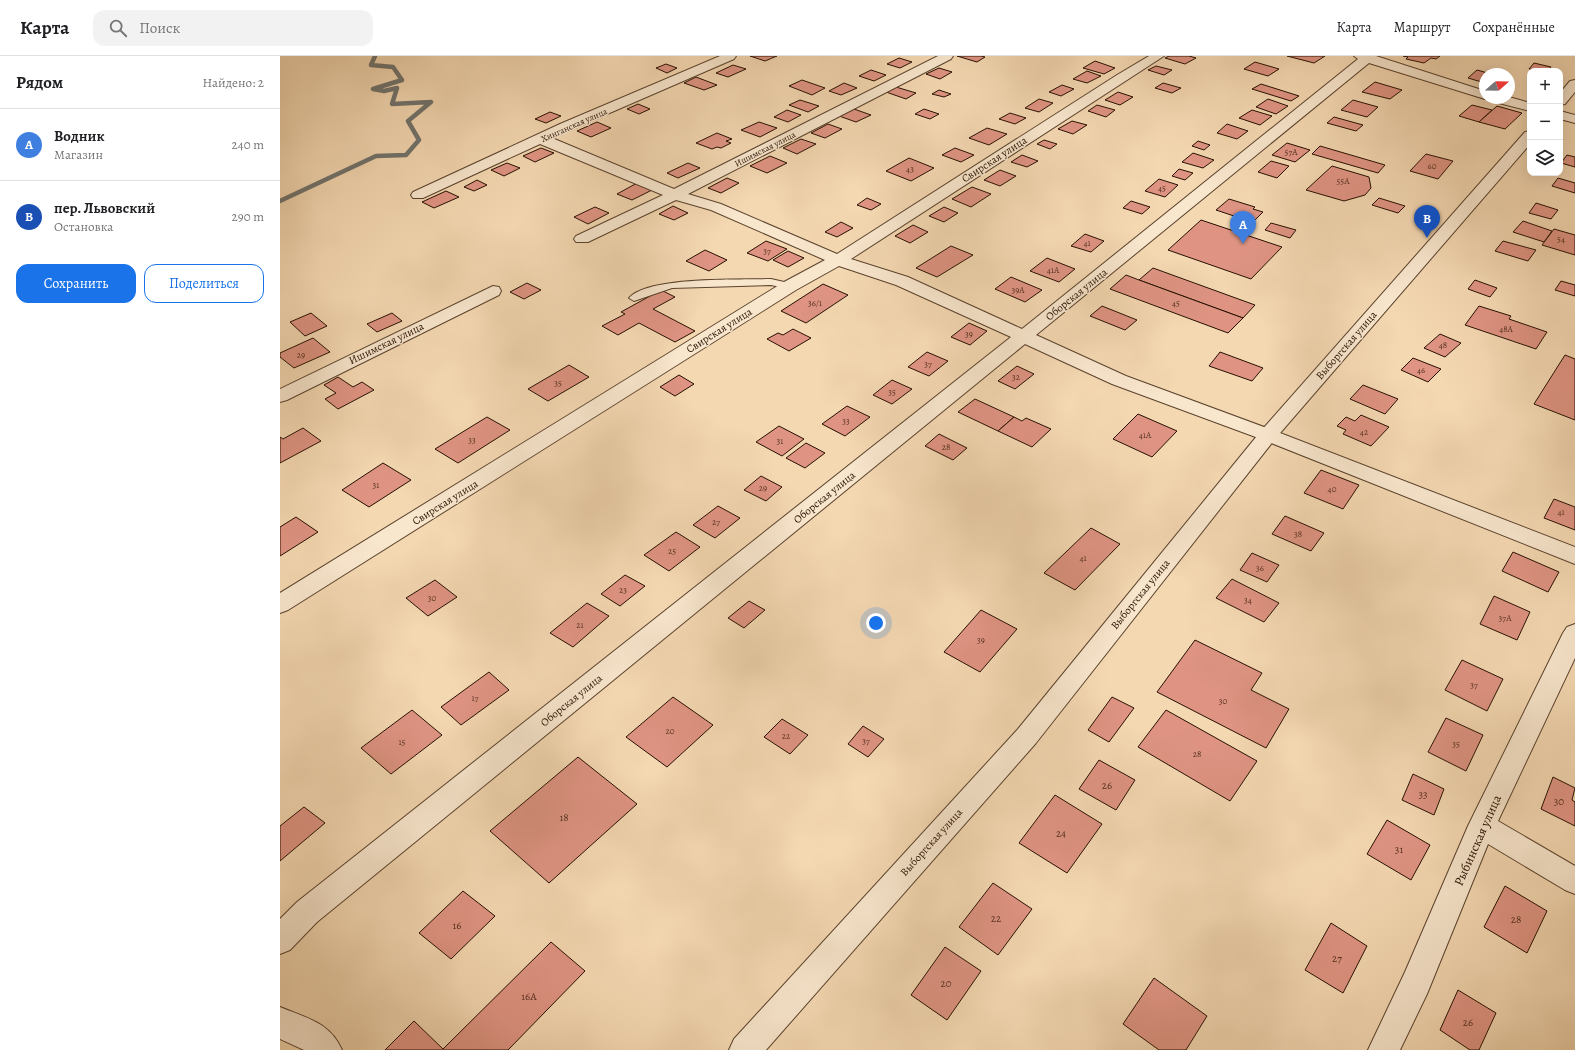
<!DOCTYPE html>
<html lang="ru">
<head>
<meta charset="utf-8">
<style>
	:root { --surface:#fff; --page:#f2f2f2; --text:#202124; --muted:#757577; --line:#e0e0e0; --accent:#1a73e8 }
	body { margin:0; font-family:Alegreya,serif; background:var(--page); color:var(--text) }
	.controls { position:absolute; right:12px; top:12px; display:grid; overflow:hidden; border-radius:8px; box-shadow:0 4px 16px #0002 }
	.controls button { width:36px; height:36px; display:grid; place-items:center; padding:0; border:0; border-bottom:1px solid var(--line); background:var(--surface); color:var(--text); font:20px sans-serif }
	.compass { position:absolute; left:1199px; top:12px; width:36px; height:36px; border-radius:50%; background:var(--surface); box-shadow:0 4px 16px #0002; rotate:70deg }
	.you { position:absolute; left:596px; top:567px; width:14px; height:14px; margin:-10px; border:3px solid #fff; border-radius:50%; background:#1a73e8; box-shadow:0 0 0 6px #1a73e833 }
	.badge { display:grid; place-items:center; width:26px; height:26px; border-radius:50%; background:var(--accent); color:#fff; font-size:13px; font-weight:700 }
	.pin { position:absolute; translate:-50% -33px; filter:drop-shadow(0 1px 2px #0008) }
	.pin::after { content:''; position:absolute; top:21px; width:14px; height:12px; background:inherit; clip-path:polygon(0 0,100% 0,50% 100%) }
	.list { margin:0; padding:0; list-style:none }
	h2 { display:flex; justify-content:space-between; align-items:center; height:52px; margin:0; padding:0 16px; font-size:17px }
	h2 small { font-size:13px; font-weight:400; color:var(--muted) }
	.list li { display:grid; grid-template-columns:26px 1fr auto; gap:12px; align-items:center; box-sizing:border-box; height:72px; padding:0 16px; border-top:1px solid var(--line) }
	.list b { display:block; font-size:15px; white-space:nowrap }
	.list p { margin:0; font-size:13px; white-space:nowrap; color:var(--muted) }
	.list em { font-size:13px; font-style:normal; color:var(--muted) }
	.actions { display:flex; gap:8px; padding:12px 16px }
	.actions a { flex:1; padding:9px 0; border:1px solid var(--accent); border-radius:12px; text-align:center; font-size:14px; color:var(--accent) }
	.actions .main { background:var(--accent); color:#fff }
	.icon { flex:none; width:22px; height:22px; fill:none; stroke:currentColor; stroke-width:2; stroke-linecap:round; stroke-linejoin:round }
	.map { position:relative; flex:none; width:1295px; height:994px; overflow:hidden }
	header { display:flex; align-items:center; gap:24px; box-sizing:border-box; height:56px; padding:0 20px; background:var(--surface); border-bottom:1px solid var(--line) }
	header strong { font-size:19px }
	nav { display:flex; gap:22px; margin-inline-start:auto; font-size:14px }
	.search { width:280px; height:36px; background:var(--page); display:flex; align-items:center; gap:10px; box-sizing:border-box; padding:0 14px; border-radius:12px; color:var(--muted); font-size:15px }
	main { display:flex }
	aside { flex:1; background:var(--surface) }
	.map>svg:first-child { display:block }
</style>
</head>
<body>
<header>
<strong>Карта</strong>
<div class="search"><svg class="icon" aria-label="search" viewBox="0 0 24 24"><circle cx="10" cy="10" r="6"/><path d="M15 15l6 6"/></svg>Поиск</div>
<nav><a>Карта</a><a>Маршрут</a><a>Сохранённые</a></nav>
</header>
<main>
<aside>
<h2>Рядом<small>Найдено: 2</small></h2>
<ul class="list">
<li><span class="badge" style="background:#3f7fe0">A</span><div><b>Водник</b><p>Магазин</p></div><em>240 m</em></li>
<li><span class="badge" style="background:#1a4fb4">B</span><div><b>пер. Львовский</b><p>Остановка</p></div><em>290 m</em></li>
</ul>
<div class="actions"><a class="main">Сохранить</a><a>Поделиться</a></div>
</aside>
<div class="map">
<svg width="1295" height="994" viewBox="0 0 1295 994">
	<rect width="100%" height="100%" fill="#f4d8b2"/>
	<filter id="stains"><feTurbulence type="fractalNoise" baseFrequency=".005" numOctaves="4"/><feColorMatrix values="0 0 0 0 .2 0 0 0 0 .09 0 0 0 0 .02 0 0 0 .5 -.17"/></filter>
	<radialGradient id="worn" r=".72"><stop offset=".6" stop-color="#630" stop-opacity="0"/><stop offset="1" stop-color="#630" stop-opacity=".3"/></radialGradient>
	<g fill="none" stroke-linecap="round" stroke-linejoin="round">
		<!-- stream -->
		<polyline stroke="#71746e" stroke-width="4.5" points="0,145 96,100 126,99 139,84 128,65 151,46 112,48 117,32 104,35 93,33 122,24 113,11 91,9 95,0"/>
	</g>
	<!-- building -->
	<g fill="#df9483" stroke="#271000">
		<polygon points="470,0 497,0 485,5"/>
		<polygon points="677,0 701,0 705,1 697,6"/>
		<polygon points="889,0 909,0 916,2 905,8 885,2"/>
		<polygon points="1007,0 1045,0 1034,7"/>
		<polygon points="1123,0 1160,0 1156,3 1151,2 1144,7 1126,3 1128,1"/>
		<polygon points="619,2 632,6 620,12 607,8"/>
		<polygon points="815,5 835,12 824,18 803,12"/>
		<polygon points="975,6 999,13 988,20 964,13"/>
		<polygon points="1254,7 1271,11 1268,15 1249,13"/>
		<polygon points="386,8 397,12 387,17 376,12"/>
		<polygon points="453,9 466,13 448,21 436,17"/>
		<polygon points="876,10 892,14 884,19 868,14"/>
		<polygon points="659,12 672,16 660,23 646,18"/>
		<polygon points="591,14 606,19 594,25 579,20"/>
		<polygon points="1197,14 1211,18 1205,18 1205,27 1188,22"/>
		<polygon points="807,15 821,20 807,27 793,23"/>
		<polygon points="416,21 437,29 424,34 404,27"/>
		<polygon points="522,24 545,32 532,39 509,30"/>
		<polygon points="1095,26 1122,34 1110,43 1082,36"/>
		<polygon points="564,27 577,32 561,39 549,35"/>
		<polygon points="883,27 901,32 892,37 875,32"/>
		<polygon points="981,28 1019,40 1011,45 972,33"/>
		<polygon points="782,29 794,33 781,40 769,36"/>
		<polygon points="616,31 636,37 626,43 606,36"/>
		<polygon points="659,34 671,38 664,41 652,38"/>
		<polygon points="838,36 853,41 840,49 825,44"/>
		<polygon points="759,43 773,47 759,56 745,52"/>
		<polygon points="988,43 1008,50 996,58 976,51"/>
		<polygon points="520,44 539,50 528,56 509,49"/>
		<polygon points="1073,44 1098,51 1087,61 1061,54"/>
		<polygon points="358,48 370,53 359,58 347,53"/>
		<polygon points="817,49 835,54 826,61 808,55"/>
		<polygon points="1192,49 1212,54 1199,66 1179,60"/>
		<polygon points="1217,50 1242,57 1225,73 1199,66"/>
		<polygon points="574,53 591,59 576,66 559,60"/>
		<polygon points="644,53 659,58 650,63 635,58"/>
		<polygon points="507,54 521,59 508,66 494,61"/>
		<polygon points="972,54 992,60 980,69 959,62"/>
		<polygon points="270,56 281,60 266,67 255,63"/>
		<polygon points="730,57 746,62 735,68 719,63"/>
		<polygon points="1054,61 1083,69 1076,75 1047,67"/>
		<polygon points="792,65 807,69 793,78 778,73"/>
		<polygon points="317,66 331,72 311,81 297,75"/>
		<polygon points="479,66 497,72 480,81 461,74"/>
		<polygon points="548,68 562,73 545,82 531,77"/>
		<polygon points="947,68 968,75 957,83 937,77"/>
		<polygon points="707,72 727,78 709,89 689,82"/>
		<polygon points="437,77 452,83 446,85 451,87 441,92 437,91 432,93 416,87"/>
		<polygon points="521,83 536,88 517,98 503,92"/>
		<polygon points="764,84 777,88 770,93 757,88"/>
		<polygon points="918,85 930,89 924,94 912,90"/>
		<polygon points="1007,87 1030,94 1015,106 992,99"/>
		<polygon points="1040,90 1105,109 1098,117 1032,98"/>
		<polygon points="261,92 274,97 255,106 243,100"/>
		<polygon points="675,92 694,99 681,106 662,99"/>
		<polygon points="913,97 934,104 923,112 902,106"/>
		<polygon points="1146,98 1173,105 1158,123 1130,115"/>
		<polygon points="742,99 758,105 747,111 731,106"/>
		<polygon points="1287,99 1295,101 1295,111 1281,107"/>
		<polygon points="490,100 507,107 487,117 470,110"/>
		<polygon points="629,102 654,112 631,125 606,115"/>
		<polygon points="991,105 1009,110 997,122 978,116"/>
		<polygon points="227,107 240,112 224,120 211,114"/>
		<polygon points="408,107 420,112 398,122 387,117"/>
		<polygon points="1052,110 1089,121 1091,132 1085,139 1064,145 1026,134"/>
		<polygon points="899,113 913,117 905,124 892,120"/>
		<polygon points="720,114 736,120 720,130 704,124"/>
		<polygon points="447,122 459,127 441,137 428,132"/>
		<polygon points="1278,122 1295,127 1295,137 1272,130"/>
		<polygon points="879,123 898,129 885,141 865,135"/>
		<polygon points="197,124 207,129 194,135 184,131"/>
		<polygon points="357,127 372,134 352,144 337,138"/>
		<polygon points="692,131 711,138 691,151 672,143"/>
		<polygon points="166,135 179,141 154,152 142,146"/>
		<polygon points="587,142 601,148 591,154 577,149"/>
		<polygon points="1099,142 1125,150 1118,157 1092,149"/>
		<polygon points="949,143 975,151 973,153 983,156 975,164 965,161 963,163 936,154"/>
		<polygon points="851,145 870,151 862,158 843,152"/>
		<polygon points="1256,147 1278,154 1271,163 1249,157"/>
		<polygon points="393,150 408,157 394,164 379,158"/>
		<polygon points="315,151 329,157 308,168 294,161"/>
		<polygon points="664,151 678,157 664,166 649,160"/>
		<polygon points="921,164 1002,191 971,223 888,194"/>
		<polygon points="1243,165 1272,175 1264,186 1233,176"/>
		<polygon points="561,166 573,172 557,181 545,176"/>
		<polygon points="991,167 1016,174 1010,182 985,174"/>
		<polygon points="633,169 648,176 630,187 615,180"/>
		<polygon points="1274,173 1295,179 1295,199 1262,189"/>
		<polygon points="805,178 824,185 811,196 791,190"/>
		<polygon points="486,185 507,193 488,205 467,197"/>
		<polygon points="1223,185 1256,194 1248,205 1215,195"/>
		<polygon points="671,190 693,199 657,221 636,212"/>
		<polygon points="425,194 447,204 429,215 406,205"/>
		<polygon points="508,195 524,202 508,211 493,204"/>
		<polygon points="767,202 795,213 779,226 750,215"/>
		<polygon points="873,212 975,249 963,262 859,224"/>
		<polygon points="846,219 859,224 963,262 948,277 830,233"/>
		<polygon points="731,221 762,234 745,246 715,233"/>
		<polygon points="1195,224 1217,232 1210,241 1188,233"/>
		<polygon points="1281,225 1295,229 1295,240 1275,234"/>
		<polygon points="247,227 261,234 244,243 230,236"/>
		<polygon points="543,228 568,239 526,267 501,255"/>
		<polygon points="381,234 395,241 373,253 415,275 395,286 359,267 338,279 322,270 345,258 341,256"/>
		<polygon points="822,250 857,264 845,274 810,260"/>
		<polygon points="1199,250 1231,260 1229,263 1267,276 1256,293 1185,269"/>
		<polygon points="31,257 47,270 25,280 10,266"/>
		<polygon points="112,257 122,265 97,276 87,268"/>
		<polygon points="689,267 707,275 690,289 671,281"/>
		<polygon points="513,273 531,282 509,295 487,283 498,277 503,279"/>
		<polygon points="1160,278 1181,287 1165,301 1144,292"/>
		<polygon points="33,282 50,296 14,312 0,301 0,297"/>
		<polygon points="647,296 668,305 649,320 628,311"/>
		<polygon points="940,296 983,312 972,325 929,310"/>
		<polygon points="1285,299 1295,303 1295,364 1254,348"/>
		<polygon points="1133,302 1161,313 1148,326 1121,314"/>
		<polygon points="289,309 309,321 268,345 248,333"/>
		<polygon points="737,310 754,318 735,333 718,325"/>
		<polygon points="399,319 414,328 395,340 380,331"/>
		<polygon points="58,321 73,331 82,326 94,334 58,353 45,343 56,337 44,329"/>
		<polygon points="612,324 632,333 612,348 593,339"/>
		<polygon points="1083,329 1118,343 1105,358 1070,343"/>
		<polygon points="695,343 734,361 718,375 678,356"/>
		<polygon points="567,350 590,361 565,380 542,368"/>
		<polygon points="858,358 897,375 872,401 833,383"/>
		<polygon points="1081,359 1109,371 1091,390 1063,378 1066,374 1057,370 1066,361 1075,365"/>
		<polygon points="207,361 230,374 178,407 155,393"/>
		<polygon points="734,361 742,365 746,362 771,373 752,391 718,375"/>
		<polygon points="499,370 524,383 502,400 476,386"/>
		<polygon points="23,372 41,385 0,407 0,381 3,383"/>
		<polygon points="659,378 687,392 673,404 645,390"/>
		<polygon points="526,387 545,397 525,412 506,402"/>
		<polygon points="103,407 131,424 89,451 62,434"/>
		<polygon points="1041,414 1079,429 1063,453 1024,437"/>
		<polygon points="481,420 502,431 486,445 464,434"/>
		<polygon points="1274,443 1295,451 1295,474 1264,462"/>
		<polygon points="438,450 460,462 435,482 413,469"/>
		<polygon points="1005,460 1044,477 1031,495 992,478"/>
		<polygon points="16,461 38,476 0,500 0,471"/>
		<polygon points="811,472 840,488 795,534 764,517"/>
		<polygon points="396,476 420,491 389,515 364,499"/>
		<polygon points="1233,496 1279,516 1268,536 1222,515"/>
		<polygon points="972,497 999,509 987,526 960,514"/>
		<polygon points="345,519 365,530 340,550 321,538"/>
		<polygon points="952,523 999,547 984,566 936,542"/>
		<polygon points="155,524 177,541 148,560 126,542"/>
		<polygon points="1214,540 1250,556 1237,584 1200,568"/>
		<polygon points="469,545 485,554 464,572 448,562"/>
		<polygon points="307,547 329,560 293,591 270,577"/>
		<polygon points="701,554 737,573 700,616 664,596"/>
		<polygon points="915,584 982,617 971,634 1009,653 986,692 877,636"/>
		<polygon points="1182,604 1223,623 1207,655 1165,634"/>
		<polygon points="209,616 229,634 181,669 161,651"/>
		<polygon points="393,641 433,669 387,711 346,681"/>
		<polygon points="832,641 854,652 829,686 808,674"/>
		<polygon points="132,654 162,679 111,718 81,692"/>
		<polygon points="886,654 977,705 950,745 858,691"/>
		<polygon points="1166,662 1203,679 1186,715 1148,696"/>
		<polygon points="502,663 528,679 510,698 484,681"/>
		<polygon points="583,670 604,683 588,701 568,688"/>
		<polygon points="298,701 357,748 269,827 210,775"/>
		<polygon points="819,704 855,724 836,754 799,733"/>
		<polygon points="1133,718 1164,733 1154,759 1122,744"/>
		<polygon points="1273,721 1295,732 1292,744 1295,746 1295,770 1261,753"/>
		<polygon points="775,739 822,768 787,817 739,787"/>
		<polygon points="24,751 45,767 0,805 0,770"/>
		<polygon points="1107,764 1150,789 1131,824 1087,798"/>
		<polygon points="713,827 752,853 718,899 679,871"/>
		<polygon points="1225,830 1267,855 1247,897 1204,871"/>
		<polygon points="183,835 215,860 171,903 139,877"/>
		<polygon points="1051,867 1087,890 1063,937 1025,914"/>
		<polygon points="271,886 305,915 228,994 105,994 134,965 163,993"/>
		<polygon points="665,891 701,915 667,964 631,939"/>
		<polygon points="874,922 927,960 906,994 879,994 843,968"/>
		<polygon points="1178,934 1216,957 1199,994 1190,994 1160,974"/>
	</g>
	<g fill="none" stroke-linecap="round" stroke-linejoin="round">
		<defs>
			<path id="service" d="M491 223 513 228 515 230 510 233 491 229 392 232 354 245 349 242C368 220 462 224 491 223Z"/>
			<g id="minor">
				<polygon points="440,0 456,0 454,3 272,82 394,133 658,0 673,0 671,3 408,138 441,148 557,198 837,19 869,0 884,0 571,203 628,221 742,273 1078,3 1074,0 1096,0 1205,35 1205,42 1209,42 1205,43 1089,7 756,279 846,320 995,375 1295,491 1295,508 981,383 832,328 745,288 37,866 10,894 0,898 0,863 17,846 731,281 616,229 559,210 516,234 8,554 0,557 0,537 504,226 545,204 431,154 396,144 308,186 296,186 294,183 296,180 383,139 260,88 143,142 133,142 131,139 133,136 280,68"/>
				<polygon points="1229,41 1250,47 1250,55 1211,45 1209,42"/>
				<polygon points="1280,55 1295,59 1295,67 1280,63"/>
				<polygon points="213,230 219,231 221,235 219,239 7,344 0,346 0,333"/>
				<polygon points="1295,568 1295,602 1218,765 1295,810 1295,838 1285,834 1208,788 1147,938 1120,994 1088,994 1125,916 1188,770 1283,577 1287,571"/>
				<path d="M0 951C26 962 50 966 62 994H24L0 983Z"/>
			</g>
			<g id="tertiary">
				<polygon points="1295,24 1295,36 1285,48 1280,49 1280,37 1290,25"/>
				<polygon points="1250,75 1250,88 995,383 756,687 486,994 449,994 454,983 738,673 981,375 1245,76"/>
			</g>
		</defs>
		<!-- service casing -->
		<use href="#service" stroke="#5a422c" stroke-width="2"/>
		<!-- minor casing -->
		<use href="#minor" stroke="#5a422c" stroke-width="2"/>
		<!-- tertiary casing -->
		<use href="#tertiary" stroke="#5a422c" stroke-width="2"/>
		<!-- service -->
		<use href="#service" fill="#f8e6cd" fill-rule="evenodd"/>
		<!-- minor -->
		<use href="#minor" fill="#f8e6cd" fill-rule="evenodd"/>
		<!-- tertiary -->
		<use href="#tertiary" fill="#f8e6cd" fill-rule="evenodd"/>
	</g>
	<g text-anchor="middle" stroke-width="3" stroke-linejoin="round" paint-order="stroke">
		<!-- far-street labels -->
		<g font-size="9" fill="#271000" stroke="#f8e6cd">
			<text transform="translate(294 69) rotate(-24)" y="3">Хинганская улица</text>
			<text transform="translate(485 93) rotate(-27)" y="3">Ишимская улица</text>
		</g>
		<!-- number labels -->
		<g font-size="9" fill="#553121">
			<text x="1011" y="99">57А</text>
			<text x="1152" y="113">60</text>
			<text x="630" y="116">43</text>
			<text x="1063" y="128">55А</text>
			<text x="882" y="135">45</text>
			<text x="1281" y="186">54</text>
			<text x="807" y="190">41</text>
			<text x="487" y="198">37</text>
			<text x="773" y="217">41А</text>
			<text x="738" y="237">39А</text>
			<text x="535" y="250">36/1</text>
			<text x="896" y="250">45</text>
			<text x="1226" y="276">48А</text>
			<text x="689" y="281">39</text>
			<text x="1163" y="292">48</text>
			<text x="21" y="302">29</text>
			<text x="648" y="311">37</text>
			<text x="1141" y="317">46</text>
			<text x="736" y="324">32</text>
			<text x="278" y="330">35</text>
			<text x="612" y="339">35</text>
			<text x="566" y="368">33</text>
			<text x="1084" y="379">42</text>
			<text x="865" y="382">41А</text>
			<text x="192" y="387">33</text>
			<text x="500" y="388">31</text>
			<text x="666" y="394">28</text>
			<text x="96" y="432">31</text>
			<text x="483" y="435">29</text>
			<text x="1052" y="436">40</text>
			<text x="1281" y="459">41</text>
			<text x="436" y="469">27</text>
			<text x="1018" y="481">38</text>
			<text x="392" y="498">25</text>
			<text x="803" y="505">41</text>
			<text x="980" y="515">36</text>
			<text x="343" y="537">23</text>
			<text x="152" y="545">30</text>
			<text x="968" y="547">34</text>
			<text x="1225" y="565">37А</text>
			<text x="300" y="572">21</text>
			<text x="701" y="587">39</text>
			<text x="1194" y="632">37</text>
			<text x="195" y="645">17</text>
			<text x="943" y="648">30</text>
			<text x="390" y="678">20</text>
			<text x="506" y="683">22</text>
			<text x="586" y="688">37</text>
			<text x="122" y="689">15</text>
			<text x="1176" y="691">35</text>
			<text x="917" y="701">28</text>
		</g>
		<!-- street labels -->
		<g font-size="11" fill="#271000" stroke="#f8e6cd">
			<text transform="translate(714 103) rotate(-33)" y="4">Свирская улица</text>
			<text transform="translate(796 238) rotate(-39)" y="4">Оборская улица</text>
			<text transform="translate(439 274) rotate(-32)" y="4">Свирская улица</text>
			<text transform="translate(106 287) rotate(-26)" y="4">Ишимская улица</text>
			<text transform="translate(1066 289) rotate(-49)" y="4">Выборгская улица</text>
			<text transform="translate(544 441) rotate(-39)" y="4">Оборская улица</text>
			<text transform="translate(165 446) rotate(-32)" y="4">Свирская улица</text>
			<text transform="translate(860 538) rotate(-51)" y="4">Выборгская улица</text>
			<text transform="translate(291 644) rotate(-39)" y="4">Оборская улица</text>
			<text transform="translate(651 786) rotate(-48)" y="4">Выборгская улица</text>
		</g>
		<!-- near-number labels -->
		<g font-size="11" fill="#553121">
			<text x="827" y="733">26</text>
			<text x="1143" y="742">33</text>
			<text x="1279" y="749">30</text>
			<text x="284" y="765">18</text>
			<text x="781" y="781">24</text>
			<text x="1119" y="797">31</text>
			<text x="716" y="866">22</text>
			<text x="1236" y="867">28</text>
			<text x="177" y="873">16</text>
			<text x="1057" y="906">27</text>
			<text x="666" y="931">20</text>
			<text x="249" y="944">16А</text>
			<text x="1188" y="970">26</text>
		</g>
		<!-- near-street labels -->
		<g font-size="13" fill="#271000" stroke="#f8e6cd">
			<text transform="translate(1197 784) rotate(-66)" y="5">Рыбинская улица</text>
		</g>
	</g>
	<rect width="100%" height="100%" filter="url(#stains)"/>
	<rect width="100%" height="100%" fill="url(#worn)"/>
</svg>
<div class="controls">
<button>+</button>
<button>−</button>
<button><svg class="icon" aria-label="layers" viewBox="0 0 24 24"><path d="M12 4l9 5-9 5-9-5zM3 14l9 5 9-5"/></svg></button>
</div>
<svg class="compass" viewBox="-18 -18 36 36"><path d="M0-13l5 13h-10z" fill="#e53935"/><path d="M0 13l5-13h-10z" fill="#757577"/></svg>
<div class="you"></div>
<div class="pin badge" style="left:963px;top:188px;background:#3f7fe0">A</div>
<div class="pin badge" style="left:1147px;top:182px;background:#1a4fb4">B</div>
</div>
</main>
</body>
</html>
